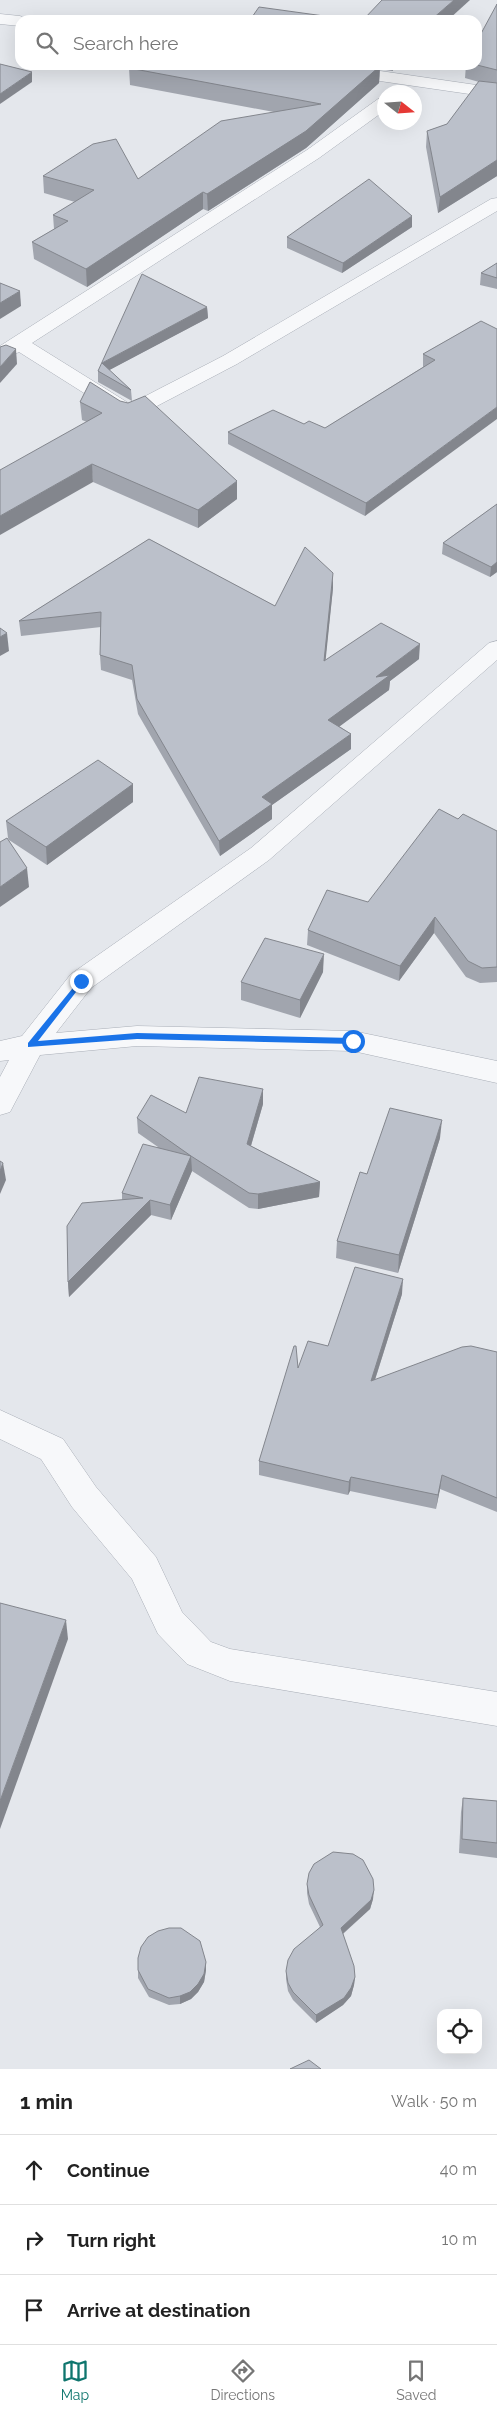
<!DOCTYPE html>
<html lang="en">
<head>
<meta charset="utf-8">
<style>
	:root { --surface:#fff; --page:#f6f6f6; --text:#222; --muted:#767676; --line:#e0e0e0; --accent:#0f766e }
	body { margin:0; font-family:Raleway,sans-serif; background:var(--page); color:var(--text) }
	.controls { position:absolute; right:15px; bottom:15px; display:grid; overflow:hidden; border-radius:10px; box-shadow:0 5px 20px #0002 }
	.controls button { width:45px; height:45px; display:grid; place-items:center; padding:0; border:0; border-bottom:1px solid var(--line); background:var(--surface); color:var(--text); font:25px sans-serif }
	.compass { position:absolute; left:377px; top:85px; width:45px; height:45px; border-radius:50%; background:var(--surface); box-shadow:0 5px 20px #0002; rotate:107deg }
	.stop { position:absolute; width:15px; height:15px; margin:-11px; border:4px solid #1a73e8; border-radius:50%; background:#fff }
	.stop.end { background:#1a73e8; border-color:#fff; box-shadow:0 1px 5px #0008 }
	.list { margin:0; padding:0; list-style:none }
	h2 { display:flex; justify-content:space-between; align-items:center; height:65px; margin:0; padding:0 20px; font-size:21px }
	h2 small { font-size:16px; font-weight:400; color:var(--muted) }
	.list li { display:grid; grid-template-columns:32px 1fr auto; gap:15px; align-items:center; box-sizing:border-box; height:70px; padding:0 20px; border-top:1px solid var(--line) }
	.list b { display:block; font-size:19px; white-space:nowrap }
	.list em { font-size:16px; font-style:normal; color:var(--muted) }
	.icon { flex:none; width:28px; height:28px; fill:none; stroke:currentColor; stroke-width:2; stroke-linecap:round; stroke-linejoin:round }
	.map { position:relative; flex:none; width:497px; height:2069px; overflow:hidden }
	.search { position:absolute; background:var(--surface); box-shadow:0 5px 20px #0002; left:15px; right:15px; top:15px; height:55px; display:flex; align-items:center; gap:12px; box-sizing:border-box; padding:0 18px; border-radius:15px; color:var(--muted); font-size:19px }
	.sheet { height:275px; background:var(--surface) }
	nav { display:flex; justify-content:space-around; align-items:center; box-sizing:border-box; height:70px; border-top:1px solid var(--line); background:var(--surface); font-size:14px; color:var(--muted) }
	nav a { display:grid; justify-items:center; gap:2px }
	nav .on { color:var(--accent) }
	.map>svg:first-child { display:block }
</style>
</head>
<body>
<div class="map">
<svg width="497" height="2069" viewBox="0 0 497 2069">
	<rect width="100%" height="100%" fill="#e4e7ec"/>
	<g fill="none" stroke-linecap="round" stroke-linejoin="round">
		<defs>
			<g id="street">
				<polygon points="0,14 20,16 27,20 20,20 20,26 0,24"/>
				<polygon points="296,65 339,65 497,88 497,98 304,70 298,69"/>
				<polygon points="384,98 384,111 319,158 32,343 130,404 223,356 491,199 497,198 497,211 237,364 136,417 129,419 122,417 19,352 0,361 0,346 307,150 378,99"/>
				<polygon points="497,641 497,660 269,860 91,988 56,1033 137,1026 353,1031 497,1061 497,1083 353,1051 137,1046 40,1055 10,1112 0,1115 0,1077 9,1060 0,1061 0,1041 22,1036 71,974 251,848 489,643"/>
				<polygon points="0,1410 63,1439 96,1487 156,1557 182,1612 211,1642 230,1649 497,1692 497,1726 230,1681 187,1664 158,1634 132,1579 72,1507 41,1459 0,1439"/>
			</g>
		</defs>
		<!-- street casing -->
		<use href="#street" stroke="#a9aeb7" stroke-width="1"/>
		<!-- street -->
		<use href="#street" fill="#f7f8fa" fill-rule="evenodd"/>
	</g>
	<!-- wall -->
	<g fill="#a1a5ae">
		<polygon points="497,4 497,176 438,213 426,147 427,131 447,124 479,82 465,78 466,65 477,65"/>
		<polygon points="132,65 399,65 392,71 380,69 379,83 306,148 208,211 203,209 87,287 34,259 32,242 54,229 53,215 75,202 44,193 43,176 138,179 274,112 130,85 129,68"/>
		<polygon points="412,227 342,273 287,248 287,237"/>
		<polygon points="497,263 497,289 480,285 481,273"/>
		<polygon points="207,307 208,318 109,370 131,390 132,401 98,382 98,371"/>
		<polygon points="481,321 365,516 228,444 228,432 304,424 325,428 423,367 423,354"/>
		<polygon points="90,382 237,499 198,528 93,482 87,422 82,420 80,402"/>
		<polygon points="497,504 497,572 490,577 442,554 443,543"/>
		<polygon points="149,539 275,606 333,588 325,661 419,659 390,681 389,690 339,726 351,734 351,749 272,805 272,819 220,856 138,714 132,680 101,670 100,655 101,627 21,636 19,621"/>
		<polygon points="133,784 133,802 47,865 9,840 29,887 8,838 6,821"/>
		<polygon points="458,819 497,831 497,982 480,983 466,977 434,933 399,981 307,945 308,930 368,902"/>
		<polygon points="323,972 300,1018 241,1000 241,982"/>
		<polygon points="263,1104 251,1146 320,1182 319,1197 258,1209 249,1208 192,1171 171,1220 151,1215 69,1297 68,1282 122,1200 122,1193 158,1147 138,1133 137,1118"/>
		<polygon points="440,1138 398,1273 336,1258 337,1241 367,1174"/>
		<polygon points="402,1294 375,1380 497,1352 497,1512 440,1489 436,1509 350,1491 348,1495 259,1475 259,1461 298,1368"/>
		<polygon points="463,1798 497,1801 497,1858 459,1853 461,1812"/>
		<polygon points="307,1884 373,1899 370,1909 343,1934 355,1977 354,1985 351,1996 343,2005 316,2023 293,2000 288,1991 286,1979 286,1971 320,1927 309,1904 307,1893"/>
		<polygon points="206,1962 206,1970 204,1982 198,1992 191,1999 180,2004 169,2005 149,1997 138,1978 138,1970"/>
	</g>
	<!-- shaded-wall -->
	<g fill="#83868d">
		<polygon points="454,0 470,0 448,20 431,20"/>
		<polygon points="393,65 399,65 392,71"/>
		<polygon points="380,66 379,83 306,148 208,211 207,194"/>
		<polygon points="32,72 32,82 0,104 0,94"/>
		<polygon points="497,160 497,176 438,213 440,197"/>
		<polygon points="203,192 203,209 87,287 86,269"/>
		<polygon points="412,216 412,227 342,273 343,263"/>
		<polygon points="20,291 21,306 0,319 0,303"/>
		<polygon points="207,307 208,318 102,374 102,363"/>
		<polygon points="16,349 17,364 0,383 0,367"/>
		<polygon points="497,407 497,419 365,516 366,503"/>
		<polygon points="92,464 93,482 0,535 0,516"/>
		<polygon points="237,481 237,499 198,528 198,510"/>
		<polygon points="497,562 497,572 490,577 491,567"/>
		<polygon points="333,573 333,588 324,676 324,661"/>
		<polygon points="7,633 9,651 0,656 0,637"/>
		<polygon points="420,644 419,659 390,681 389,690 328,735 328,720 376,677"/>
		<polygon points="351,734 351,749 272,805 272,819 220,856 219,841 262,797"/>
		<polygon points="133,784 133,802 47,865 46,847"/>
		<polygon points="27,868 29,887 0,907 0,887"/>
		<polygon points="435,917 434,933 399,981 400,966"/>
		<polygon points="324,954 323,972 300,1018 300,1000"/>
		<polygon points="263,1089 263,1104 247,1159 247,1144"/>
		<polygon points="442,1120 440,1138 398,1273 399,1255"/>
		<polygon points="191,1156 192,1171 171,1220 170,1205"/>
		<polygon points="3,1163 6,1180 0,1194 0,1171"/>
		<polygon points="320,1182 319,1197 258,1209 258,1194"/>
		<polygon points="150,1200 151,1215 69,1297 68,1282"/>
		<polygon points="403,1279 402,1294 370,1395 371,1381"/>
		<polygon points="442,1475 440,1489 436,1509 438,1495"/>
		<polygon points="351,1477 350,1491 348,1495 349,1482"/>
		<polygon points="66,1620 68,1639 0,1829 0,1801"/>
		<polygon points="374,1890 373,1899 370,1909 340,1936 341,1928"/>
		<polygon points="206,1962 206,1970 204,1982 198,1992 191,1999 180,2004 180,1996"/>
		<polygon points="355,1977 354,1985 351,1996 343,2005 316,2023 316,2015"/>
	</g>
	<!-- building -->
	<g fill="#bbc0ca" stroke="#83868d">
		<polygon points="382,0 454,0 431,20 363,20"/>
		<polygon points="497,4 497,70 477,65 477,41"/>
		<polygon points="259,7 353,20 250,20"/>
		<polygon points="0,64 32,72 0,94"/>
		<polygon points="132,65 373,65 380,66 306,131 207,194 203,192 86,269 32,242 68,221 53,215 94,190 43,176 93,144 116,139 138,179 221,121 321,104 129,68"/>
		<polygon points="479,81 497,83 497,160 440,197 427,131 447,124"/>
		<polygon points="369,179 412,216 343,263 287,237"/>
		<polygon points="497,263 497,278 481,273"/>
		<polygon points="142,274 207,307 102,363 131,390 98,371"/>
		<polygon points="0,283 20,291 0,303"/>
		<polygon points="481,321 497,329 497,407 366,503 228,432 273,410 304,424 309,421 325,428 435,360 423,354"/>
		<polygon points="6,345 16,349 0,367 0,347"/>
		<polygon points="90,382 120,401 128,403 145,396 237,481 198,510 92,464 0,516 0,470 102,413 80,402"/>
		<polygon points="497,504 497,562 491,567 443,543"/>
		<polygon points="149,539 275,606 305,547 333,573 324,661 381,623 420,644 376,677 390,675 328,720 351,734 262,797 272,804 219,841 137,699 132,665 100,655 101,612 19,621"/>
		<polygon points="0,628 7,633 0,637"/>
		<polygon points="98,760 133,784 46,847 6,821"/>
		<polygon points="439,809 458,819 463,814 497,831 497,967 482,968 468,961 435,917 400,966 308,930 327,890 368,902"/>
		<polygon points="7,838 27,868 0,887 0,842"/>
		<polygon points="265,938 324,954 300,1000 241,982"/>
		<polygon points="199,1077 263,1089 247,1144 320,1182 258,1194 249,1193 191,1156 170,1205 150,1200 68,1282 67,1226 82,1203 143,1198 122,1193 143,1144 191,1156 137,1118 151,1095 186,1113"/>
		<polygon points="390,1108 442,1120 399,1255 337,1241 360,1172 367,1174"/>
		<polygon points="0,1161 3,1163 0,1171"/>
		<polygon points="355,1267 403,1279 371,1381 462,1347 471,1346 497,1352 497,1498 442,1475 438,1495 351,1477 349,1482 259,1461 294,1346 296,1346 298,1368 308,1341 328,1346"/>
		<polygon points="0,1603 66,1620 0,1801"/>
		<polygon points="463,1798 497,1801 497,1843 462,1839"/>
		<polygon points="333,1852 353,1854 363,1860 373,1879 374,1890 371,1900 341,1928 354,1966 355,1977 351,1988 344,1998 316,2015 293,1992 288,1983 286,1971 288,1960 294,1949 323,1925 309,1895 307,1884 309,1873 314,1864"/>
		<polygon points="169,1928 181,1928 200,1941 206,1962 204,1974 198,1984 190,1992 180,1996 169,1998 148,1989 138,1970 138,1958 141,1947 148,1937 158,1931"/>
		<polygon points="309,2060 321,2069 290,2069"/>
	</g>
	<!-- route -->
	<polygon fill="#1a73e8" points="81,978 85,981 83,983 38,1041 137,1033 353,1038 357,1041 353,1044 137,1039 28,1047 28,1043"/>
</svg>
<div class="controls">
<button><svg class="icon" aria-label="locate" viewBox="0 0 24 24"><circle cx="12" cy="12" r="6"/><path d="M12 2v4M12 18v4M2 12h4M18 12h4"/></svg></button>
</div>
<svg class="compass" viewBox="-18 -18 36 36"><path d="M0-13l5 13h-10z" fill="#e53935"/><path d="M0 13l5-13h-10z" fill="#767676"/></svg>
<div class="stop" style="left:353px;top:1041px"></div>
<div class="stop end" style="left:81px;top:981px"></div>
<div class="search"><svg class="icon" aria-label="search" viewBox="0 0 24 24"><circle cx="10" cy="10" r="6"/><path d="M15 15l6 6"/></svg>Search here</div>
</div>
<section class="sheet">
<h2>1 min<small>Walk · 50 m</small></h2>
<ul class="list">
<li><svg class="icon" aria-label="ahead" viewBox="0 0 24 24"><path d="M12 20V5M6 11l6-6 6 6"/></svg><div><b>Continue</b></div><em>40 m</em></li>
<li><svg class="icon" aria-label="right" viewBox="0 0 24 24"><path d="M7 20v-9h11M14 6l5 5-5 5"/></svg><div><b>Turn right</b></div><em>10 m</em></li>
<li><svg class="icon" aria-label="arrive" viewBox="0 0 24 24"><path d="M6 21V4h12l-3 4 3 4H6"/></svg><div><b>Arrive at destination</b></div></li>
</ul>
</section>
<nav>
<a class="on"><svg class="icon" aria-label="map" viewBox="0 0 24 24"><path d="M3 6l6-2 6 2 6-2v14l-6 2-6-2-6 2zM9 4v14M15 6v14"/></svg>Map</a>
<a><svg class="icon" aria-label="directions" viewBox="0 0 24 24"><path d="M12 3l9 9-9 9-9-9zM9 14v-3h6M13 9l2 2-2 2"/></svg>Directions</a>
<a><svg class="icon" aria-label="saved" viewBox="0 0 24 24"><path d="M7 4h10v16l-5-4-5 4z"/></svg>Saved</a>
</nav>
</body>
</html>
